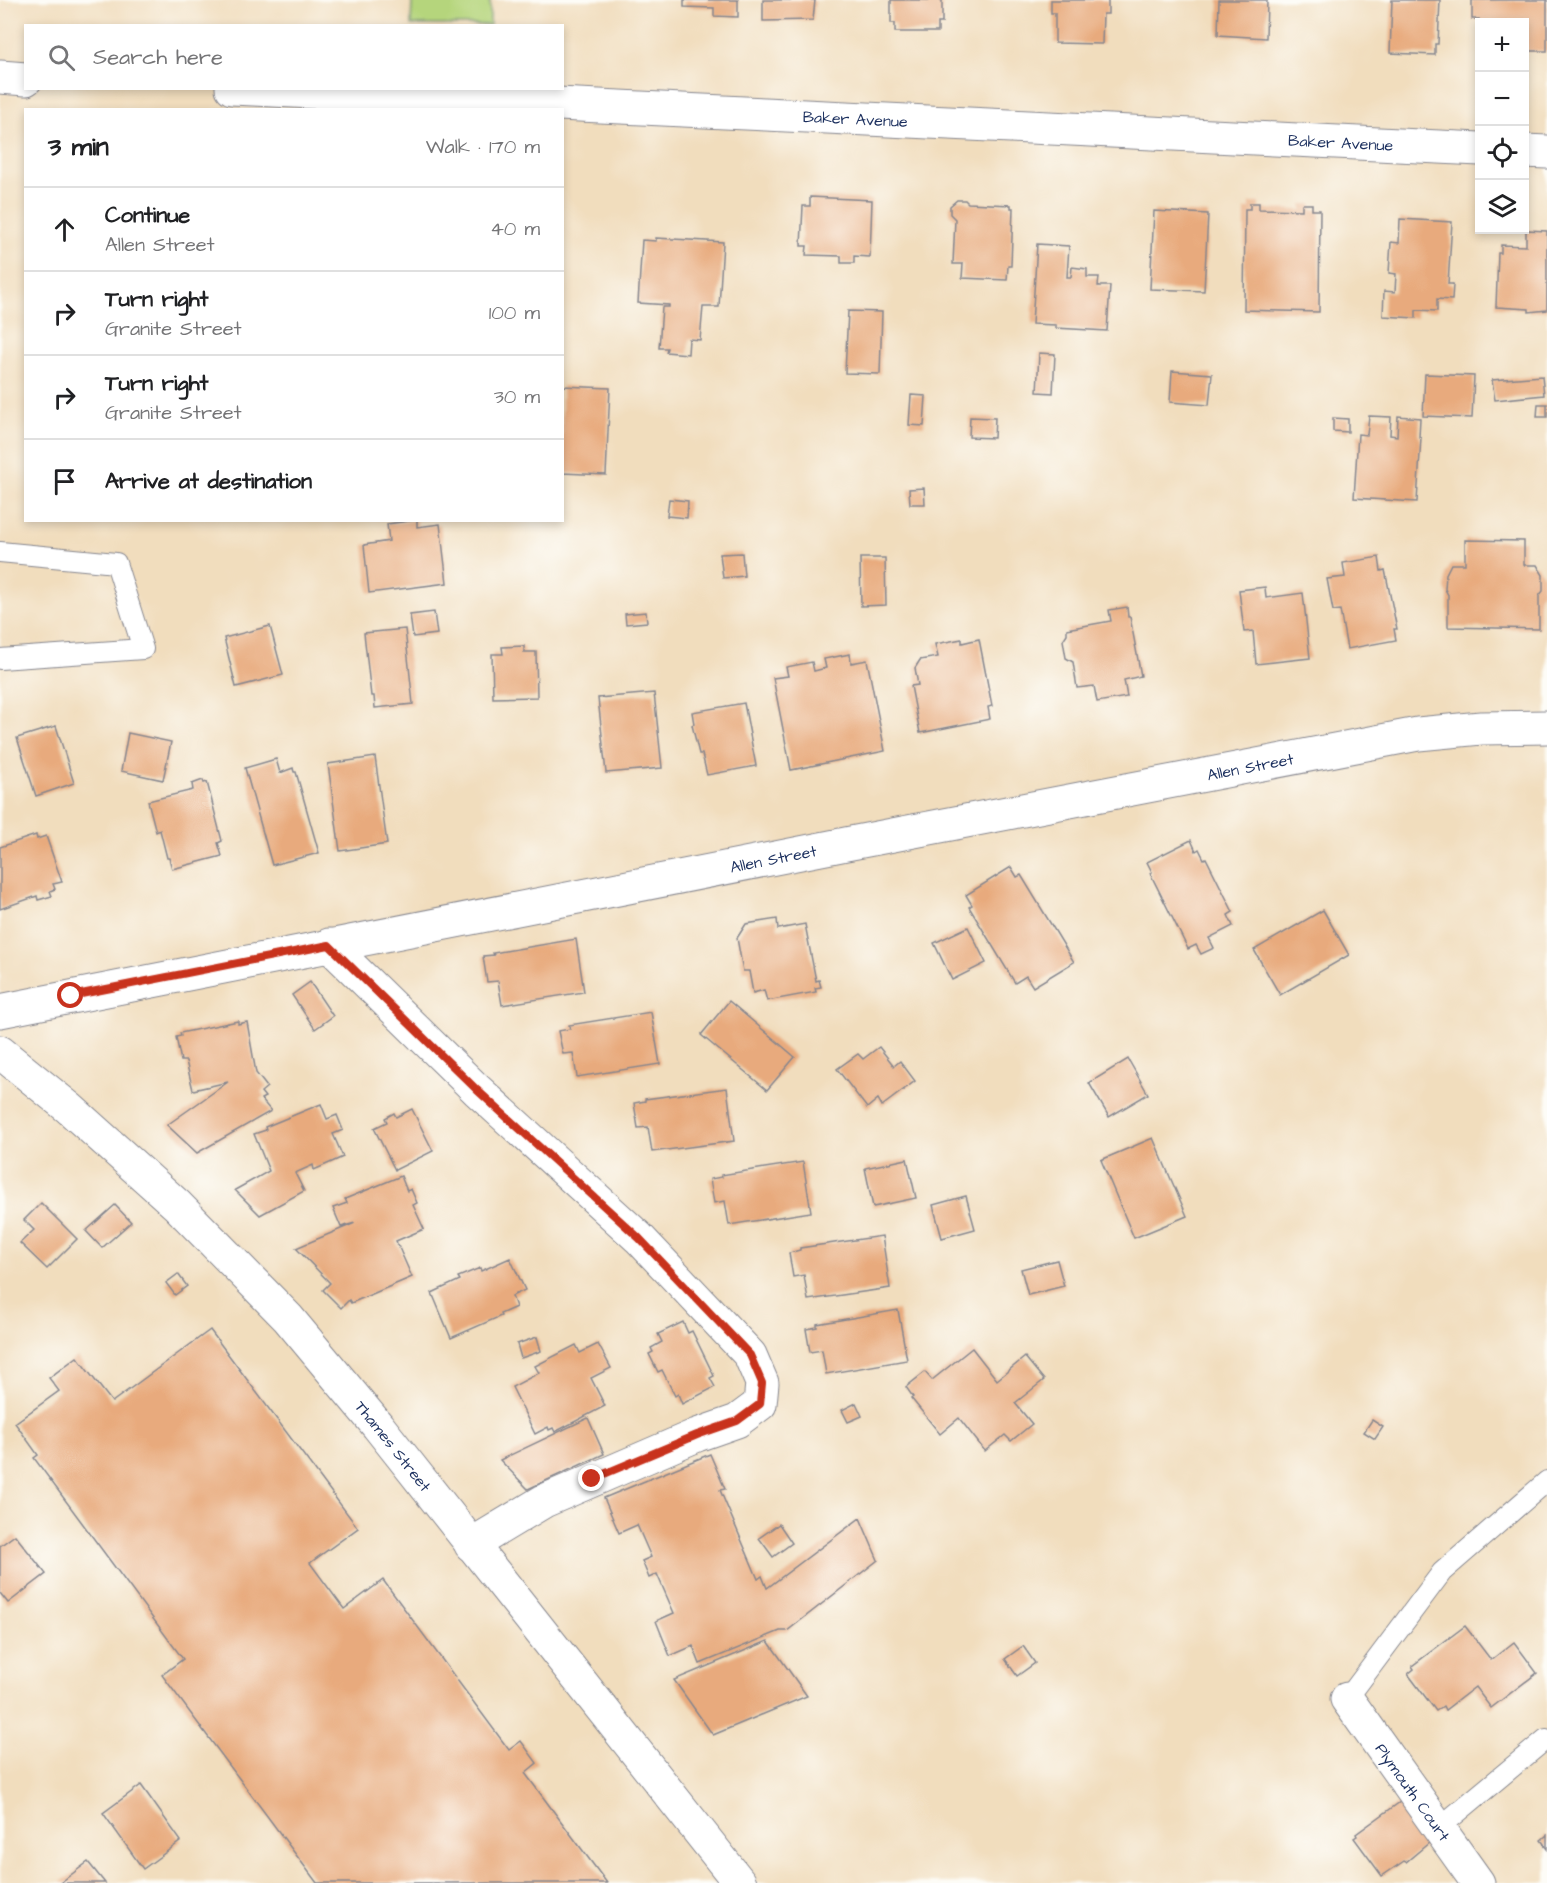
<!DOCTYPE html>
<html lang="en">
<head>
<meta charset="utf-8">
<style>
	:root { --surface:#fff; --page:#f6f6f6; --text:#202124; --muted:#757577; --line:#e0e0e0 }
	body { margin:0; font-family:"Architects Daughter",sans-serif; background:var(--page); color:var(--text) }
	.controls { position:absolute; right:18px; top:18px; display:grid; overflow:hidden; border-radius:0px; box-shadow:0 3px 9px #0003 }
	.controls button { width:54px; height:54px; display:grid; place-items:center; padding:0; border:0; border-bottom:2px solid var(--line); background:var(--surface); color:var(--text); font:30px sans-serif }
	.stop { position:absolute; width:18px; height:18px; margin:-14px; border:4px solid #c8321e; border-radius:50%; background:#fff }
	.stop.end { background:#c8321e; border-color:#fff; box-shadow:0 2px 6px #0008 }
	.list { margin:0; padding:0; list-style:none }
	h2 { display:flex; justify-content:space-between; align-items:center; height:78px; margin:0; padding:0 24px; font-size:26px }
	h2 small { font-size:20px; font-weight:400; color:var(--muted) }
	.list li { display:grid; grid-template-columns:39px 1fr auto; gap:18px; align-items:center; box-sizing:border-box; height:84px; padding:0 24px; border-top:2px solid var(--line) }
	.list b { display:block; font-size:22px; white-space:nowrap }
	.list p { margin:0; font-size:20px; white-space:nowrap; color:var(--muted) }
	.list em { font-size:20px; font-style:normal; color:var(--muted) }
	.icon { flex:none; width:33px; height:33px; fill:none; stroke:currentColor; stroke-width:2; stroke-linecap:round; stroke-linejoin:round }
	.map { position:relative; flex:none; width:1547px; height:1883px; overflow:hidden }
	.search { position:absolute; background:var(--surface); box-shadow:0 3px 9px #0003; left:24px; top:24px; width:540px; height:66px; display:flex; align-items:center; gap:15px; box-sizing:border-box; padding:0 21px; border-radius:0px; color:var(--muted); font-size:22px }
	.panel { position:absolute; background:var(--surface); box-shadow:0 3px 9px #0003; left:24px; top:108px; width:540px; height:414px; border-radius:0px }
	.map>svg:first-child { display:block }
</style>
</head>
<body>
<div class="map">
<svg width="1547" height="1883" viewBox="0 0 1547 1883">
	<rect width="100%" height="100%" fill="#fdfcf7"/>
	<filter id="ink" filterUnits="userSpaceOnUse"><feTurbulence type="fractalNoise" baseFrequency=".0167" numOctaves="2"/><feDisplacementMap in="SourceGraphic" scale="12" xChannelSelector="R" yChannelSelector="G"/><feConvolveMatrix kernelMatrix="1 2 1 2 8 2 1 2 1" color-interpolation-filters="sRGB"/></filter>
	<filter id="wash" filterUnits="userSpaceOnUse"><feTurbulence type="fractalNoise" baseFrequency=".008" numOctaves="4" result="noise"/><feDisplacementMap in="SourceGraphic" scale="24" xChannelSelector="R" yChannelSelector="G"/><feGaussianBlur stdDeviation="1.35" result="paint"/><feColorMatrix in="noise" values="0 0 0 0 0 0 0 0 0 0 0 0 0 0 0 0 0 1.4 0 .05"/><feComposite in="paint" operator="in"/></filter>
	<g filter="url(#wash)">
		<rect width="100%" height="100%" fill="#f1ddbd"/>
		<!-- green -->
		<polygon fill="#b5d57c" stroke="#68826d" stroke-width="1.5" points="412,0 490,0 490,25 411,25"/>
		<g id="blocks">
			<!-- building -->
			<g fill="#e8aa7d">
				<polygon points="684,0 738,0 738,17 714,16 714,8 684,7"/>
				<polygon points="763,0 815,0 813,20 763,21"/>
				<polygon points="891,0 942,0 942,23 938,23 938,32 895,32 895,23 891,23"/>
				<polygon points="1051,0 1108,0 1108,14 1103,14 1102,44 1055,43 1055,13 1051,13"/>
				<polygon points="1219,0 1267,0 1266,38 1218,35"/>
				<polygon points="1392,0 1440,0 1438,44 1435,44 1435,55 1390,53"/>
				<polygon points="1472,0 1547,0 1547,51 1524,51 1524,22 1479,22 1479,19 1472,19"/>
				<polygon points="810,197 872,200 870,257 854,256 854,263 841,263 841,256 806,255 807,246 801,246 803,206 810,206"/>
				<polygon points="957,200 965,200 968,203 1011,205 1011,208 1013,208 1011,266 1008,266 1007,280 962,278 963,264 953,264 955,219 950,214 950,206"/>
				<polygon points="1250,203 1259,203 1259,209 1302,210 1302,204 1312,204 1312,210 1320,210 1319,312 1244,310 1245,209 1250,209"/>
				<polygon points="1154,211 1208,214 1204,291 1150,289"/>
				<polygon points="1400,219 1452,222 1448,284 1453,284 1452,300 1437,299 1437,311 1416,310 1416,318 1383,316 1384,291 1395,292 1396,274 1389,273 1391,242 1399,243"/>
				<polygon points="1526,230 1547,231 1547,310 1529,312 1529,309 1496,307 1498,253 1501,253 1501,245 1526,246"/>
				<polygon points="656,238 723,242 719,307 703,307 700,340 689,339 688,354 666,352 667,348 659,348 662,307 669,307 669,305 638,303 642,240 656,241"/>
				<polygon points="1037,244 1069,246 1067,277 1071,277 1072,267 1087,269 1087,277 1099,277 1098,286 1110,286 1107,331 1056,328 1056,325 1032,324"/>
				<polygon points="848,311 882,312 880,374 845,373"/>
				<polygon points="1039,353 1055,354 1053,393 1037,392"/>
				<polygon points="1172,371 1212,374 1209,405 1170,402"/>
				<polygon points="1425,374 1474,376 1472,418 1423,416"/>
				<polygon points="1542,376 1544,395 1495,400 1492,380"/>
				<polygon points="562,386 610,388 606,475 562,473"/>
				<polygon points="911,395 926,396 924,426 909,425"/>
				<polygon points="1538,404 1547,404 1547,417 1537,417"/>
				<polygon points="1369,416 1391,417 1390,435 1397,436 1398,416 1420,418 1419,437 1421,437 1417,502 1354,498 1358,434 1367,435"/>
				<polygon points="970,417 995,418 994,438 969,437"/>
				<polygon points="1333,418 1348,419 1348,432 1333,431"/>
				<polygon points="924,488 925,504 910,504 909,489"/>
				<polygon points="669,499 688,501 687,518 667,516"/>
				<polygon points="417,520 417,527 440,524 447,583 369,593 364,545 389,541 387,524"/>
				<polygon points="1465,540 1524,541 1524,565 1537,565 1543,575 1543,591 1539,596 1539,629 1448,627 1448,595 1445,589 1446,574 1451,564 1465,564"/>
				<polygon points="742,553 744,576 723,578 720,554"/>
				<polygon points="1379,557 1381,571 1385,570 1397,629 1394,629 1396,640 1347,649 1340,610 1333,611 1327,579 1345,577 1343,563"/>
				<polygon points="860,558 885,558 886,605 861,606"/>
				<polygon points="1265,587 1266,598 1303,593 1310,658 1256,664 1253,631 1244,632 1239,590"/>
				<polygon points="1127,607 1128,617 1130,617 1141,676 1124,680 1127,697 1097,702 1094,686 1077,688 1073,662 1066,658 1063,640 1067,634 1067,629 1111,621 1109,610"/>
				<polygon points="434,612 437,634 413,637 410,615"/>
				<polygon points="646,612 647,622 626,624 625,614"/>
				<polygon points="270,626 283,675 236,687 224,638"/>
				<polygon points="405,629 413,704 375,708 374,696 371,696 364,633"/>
				<polygon points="962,639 962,643 979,639 992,706 988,707 990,719 920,733 911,686 918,685 915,668 920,660 938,657 935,644"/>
				<polygon points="524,646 524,652 536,652 537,697 493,698 492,654 503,654 502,647"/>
				<polygon points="850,654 851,663 867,660 885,751 791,770 773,678 788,676 786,667 812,662 814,671 826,668 824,659"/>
				<polygon points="654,693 662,768 606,773 598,698"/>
				<polygon points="744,703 756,766 707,775 702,754 699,754 692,725 694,724 692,712"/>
				<polygon points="56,726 74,783 36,796 17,738"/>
				<polygon points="128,733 171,742 163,780 121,771"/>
				<polygon points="375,757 387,844 340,851 328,764"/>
				<polygon points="276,759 280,773 293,768 294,772 296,772 319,853 272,865 245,768"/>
				<polygon points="203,780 204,783 207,782 222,841 218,843 222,856 172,869 169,858 167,858 160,830 156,832 148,801 193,790 192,784"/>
				<polygon points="36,835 37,839 46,836 62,882 53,884 55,889 50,891 52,896 38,900 37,896 0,909 0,847"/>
				<polygon points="1191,840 1196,851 1199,849 1204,859 1206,858 1233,912 1228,915 1233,926 1209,938 1214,948 1201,954 1196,945 1188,949 1150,873 1152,872 1147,862"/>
				<polygon points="1011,867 1017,877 1021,875 1074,962 1033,987 1026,976 1015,983 969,907 972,905 966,895"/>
				<polygon points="1323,910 1349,955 1280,995 1254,950"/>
				<polygon points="777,919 778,929 805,924 816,981 819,980 821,987 815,988 816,992 767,1001 764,990 753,993 749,971 743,971 737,938 746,924"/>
				<polygon points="968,927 986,963 952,980 934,943"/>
				<polygon points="576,939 584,992 502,1005 498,981 487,982 483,956 494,955 493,953"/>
				<polygon points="310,982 333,1016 315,1029 292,995"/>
				<polygon points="729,1001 795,1057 767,1090 701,1035"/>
				<polygon points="651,1012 660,1064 577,1077 573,1053 563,1054 558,1031 570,1029 569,1025"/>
				<polygon points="238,1021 238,1024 247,1022 256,1073 267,1087 261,1092 265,1097 261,1099 271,1111 197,1153 167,1125 228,1082 193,1090 186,1061 181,1061 176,1037 181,1036 180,1033"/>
				<polygon points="879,1047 894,1066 900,1061 915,1081 882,1106 878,1099 867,1108 837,1069 858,1054 863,1059"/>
				<polygon points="1128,1059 1148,1094 1109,1117 1089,1083"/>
				<polygon points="727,1088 734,1141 652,1152 648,1127 638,1128 634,1103 645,1101 645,1099"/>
				<polygon points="321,1104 327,1119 337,1115 343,1130 333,1134 343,1157 314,1170 313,1165 295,1173 304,1191 260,1215 235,1190 269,1171 254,1134 266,1130 265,1127"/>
				<polygon points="412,1109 433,1151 395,1170 374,1128 387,1122 385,1118 394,1113 396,1117"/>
				<polygon points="1153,1138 1187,1216 1134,1238 1101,1160"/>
				<polygon points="907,1159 916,1198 873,1207 865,1168"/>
				<polygon points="803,1162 811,1212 729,1225 725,1201 714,1203 710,1179 722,1177 721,1175"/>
				<polygon points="401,1176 407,1191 411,1189 417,1203 413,1205 424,1229 396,1241 412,1277 351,1303 349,1300 341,1308 323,1290 330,1283 296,1248 355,1223 341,1227 333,1208 347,1203 345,1199"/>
				<polygon points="966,1196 975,1229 942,1238 933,1205"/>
				<polygon points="41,1203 77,1239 47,1269 20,1243 34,1230 24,1220"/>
				<polygon points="115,1205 131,1222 102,1248 86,1231"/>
				<polygon points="882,1236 890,1288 808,1300 804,1275 793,1277 789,1253 800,1250 800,1248"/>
				<polygon points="510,1258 525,1290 512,1296 516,1307 500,1314 501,1316 451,1338 432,1293 460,1280 458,1277 480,1268 481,1271"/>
				<polygon points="1057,1260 1064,1286 1028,1295 1021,1269"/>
				<polygon points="178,1274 187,1286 175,1295 166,1283"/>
				<polygon points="898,1310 907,1360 826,1374 822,1350 810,1352 806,1329 817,1327 817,1324"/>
				<polygon points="683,1322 688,1333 692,1331 714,1376 710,1378 715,1387 682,1404 678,1394 675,1396 662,1370 658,1372 649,1354 653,1352 651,1348 662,1342 658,1334"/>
				<polygon points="210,1330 358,1528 310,1563 344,1609 383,1580 509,1750 521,1741 537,1763 525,1773 607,1883 317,1883 162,1675 183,1659 34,1458 38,1455 15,1423 59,1391 49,1378 77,1357 112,1402"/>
				<polygon points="537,1337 541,1351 521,1358 517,1344"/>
				<polygon points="598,1344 611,1368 591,1378 605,1406 555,1432 553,1428 549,1430 548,1427 535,1434 512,1387 539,1373 535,1366 576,1345 580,1353"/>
				<polygon points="972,1348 997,1380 1025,1357 1044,1380 1015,1403 1032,1424 1011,1441 1005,1435 985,1451 959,1418 940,1434 911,1398 913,1397 906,1387 925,1372 932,1380"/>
				<polygon points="856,1403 862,1416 848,1422 842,1410"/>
				<polygon points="588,1418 604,1454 528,1489 500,1460"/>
				<polygon points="1372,1420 1383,1427 1375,1439 1364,1432"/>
				<polygon points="710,1454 725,1489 720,1490 758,1579 762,1576 767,1588 860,1518 878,1560 787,1631 780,1631 700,1664 693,1646 670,1656 656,1621 674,1613 657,1574 649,1578 642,1561 651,1557 637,1525 619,1533 604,1498"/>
				<polygon points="779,1524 792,1543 773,1557 759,1538"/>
				<polygon points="15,1535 46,1574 8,1603 0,1593 0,1546"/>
				<polygon points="1465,1626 1491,1660 1514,1642 1537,1673 1491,1708 1475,1687 1445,1710 1443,1706 1436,1711 1408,1674 1414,1669 1412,1666"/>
				<polygon points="768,1641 807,1696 713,1735 674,1680"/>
				<polygon points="1023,1646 1035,1663 1017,1676 1005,1659"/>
				<polygon points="141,1785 181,1841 143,1869 103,1813"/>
				<polygon points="1400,1802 1430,1842 1406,1862 1404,1861 1382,1876 1354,1838 1357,1836 1356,1834"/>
				<polygon points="1547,1835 1547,1848 1541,1840"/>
				<polygon points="88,1862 105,1883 60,1883"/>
			</g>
		</g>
	</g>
	<g filter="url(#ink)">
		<use href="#blocks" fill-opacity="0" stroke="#86868e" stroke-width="1.5"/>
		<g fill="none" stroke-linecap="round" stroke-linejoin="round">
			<defs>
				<g id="service">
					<polyline points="0,552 116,563 143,649 0,659"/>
					<polyline points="1347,1699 1442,1572 1547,1481"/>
					<polyline points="1439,1828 1546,1739"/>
				</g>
				<g id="minor">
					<polyline points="0,77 26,79"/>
					<path id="s1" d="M232 88 1480 149"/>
					<polyline points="1524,151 1547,152"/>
					<polyline points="329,945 477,1090 639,1238 750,1355 762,1383 760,1404 737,1421 697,1435 544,1501 471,1545"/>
					<path id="s2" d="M0 1011 846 844 1418 734 1481 728 1547 727"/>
					<path id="s3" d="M1347 1699 1478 1883"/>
				</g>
				<g id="tertiary">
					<path id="s4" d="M0 1052 69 1108 177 1205 288 1318 378 1426 740 1883"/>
				</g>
			</defs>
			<!-- service casing -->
			<use href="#service" stroke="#86868e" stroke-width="22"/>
			<!-- minor casing -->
			<use href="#minor" stroke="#86868e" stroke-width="35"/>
			<!-- tertiary casing -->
			<use href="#tertiary" stroke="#86868e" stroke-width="35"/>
			<!-- service -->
			<use href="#service" stroke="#fff" stroke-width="20"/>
			<!-- minor -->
			<use href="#minor" stroke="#fff" stroke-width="33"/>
			<!-- tertiary -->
			<use href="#tertiary" stroke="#fff" stroke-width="33"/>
		</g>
	</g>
	<g fill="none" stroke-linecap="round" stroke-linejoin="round" filter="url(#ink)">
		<!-- route -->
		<polyline stroke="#c8321e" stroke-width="8" points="71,996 329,945 477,1090 639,1238 750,1355 762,1383 760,1404 737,1421 697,1435 592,1479"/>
	</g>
	<g text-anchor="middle" stroke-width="6" stroke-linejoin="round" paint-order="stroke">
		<!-- street labels -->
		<g font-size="16" fill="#1b2f5e" stroke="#fdfcf7">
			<text dy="6" stroke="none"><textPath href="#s1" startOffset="624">Baker Avenue</textPath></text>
			<text dy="6" stroke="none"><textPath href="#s1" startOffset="1110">Baker Avenue</textPath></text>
			<text dy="6" stroke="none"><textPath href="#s2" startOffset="1274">Allen Street</textPath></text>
			<text dy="6" stroke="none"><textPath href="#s2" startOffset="788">Allen Street</textPath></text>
			<text dy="6" stroke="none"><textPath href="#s4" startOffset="558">Thames Street</textPath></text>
			<text dy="6" stroke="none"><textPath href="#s3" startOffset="114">Plymouth Court</textPath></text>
		</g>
	</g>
</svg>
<div class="controls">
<button>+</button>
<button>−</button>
<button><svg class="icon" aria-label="locate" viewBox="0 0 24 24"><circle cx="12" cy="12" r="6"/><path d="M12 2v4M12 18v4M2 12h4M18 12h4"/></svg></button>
<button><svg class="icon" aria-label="layers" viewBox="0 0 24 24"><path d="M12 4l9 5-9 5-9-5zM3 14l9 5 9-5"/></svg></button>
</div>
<div class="stop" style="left:71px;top:996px"></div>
<div class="stop end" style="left:592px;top:1479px"></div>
<div class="search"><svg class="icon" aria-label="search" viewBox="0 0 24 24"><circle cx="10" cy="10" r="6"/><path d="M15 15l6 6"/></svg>Search here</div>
<section class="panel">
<h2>3 min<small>Walk · 170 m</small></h2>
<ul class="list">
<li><svg class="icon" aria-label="ahead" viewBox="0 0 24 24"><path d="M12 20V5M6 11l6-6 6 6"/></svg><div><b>Continue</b><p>Allen Street</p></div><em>40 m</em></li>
<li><svg class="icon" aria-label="right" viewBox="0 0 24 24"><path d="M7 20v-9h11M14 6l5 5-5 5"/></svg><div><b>Turn right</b><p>Granite Street</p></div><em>100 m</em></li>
<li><svg class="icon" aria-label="right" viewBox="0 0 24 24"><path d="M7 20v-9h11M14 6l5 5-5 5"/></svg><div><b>Turn right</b><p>Granite Street</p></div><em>30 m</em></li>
<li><svg class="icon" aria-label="arrive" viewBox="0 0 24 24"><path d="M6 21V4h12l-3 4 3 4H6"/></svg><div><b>Arrive at destination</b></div></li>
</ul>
</section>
</div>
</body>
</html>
